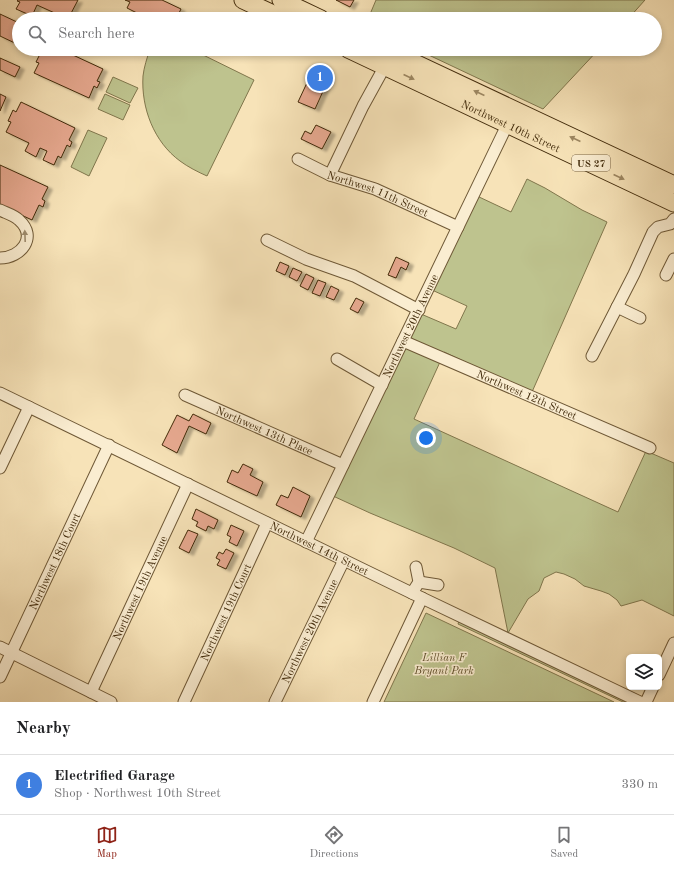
<!DOCTYPE html>
<html lang="en">
<head>
<meta charset="utf-8">
<style>
	:root { --surface:#fff; --page:#f6f6f6; --text:#202124; --muted:#757577; --line:#e0e0e0; --accent:#8f2418 }
	body { margin:0; font-family:"Old Standard TT",serif; background:var(--page); color:var(--text) }
	.controls { position:absolute; right:12px; bottom:12px; display:grid; overflow:hidden; border-radius:6px; box-shadow:0 2px 6px #0003 }
	.controls button { width:36px; height:36px; display:grid; place-items:center; padding:0; border:0; border-bottom:1px solid var(--line); background:var(--surface); color:var(--text); font:20px sans-serif }
	.you { position:absolute; left:426px; top:438px; width:14px; height:14px; margin:-10px; border:3px solid #fff; border-radius:50%; background:#1a73e8; box-shadow:0 0 0 6px #1a73e833 }
	.badge { display:grid; place-items:center; width:26px; height:26px; border-radius:50%; background:var(--accent); color:#fff; font-size:13px; font-weight:700 }
	.pin { position:absolute; translate:-50% -50%; border:2px solid #fff; box-shadow:0 1px 4px #0006 }
	.list { margin:0; padding:0; list-style:none }
	h2 { display:flex; justify-content:space-between; align-items:center; height:52px; margin:0; padding:0 16px; font-size:17px }
	h2 small { font-size:13px; font-weight:400; color:var(--muted) }
	.list li { display:grid; grid-template-columns:26px 1fr auto; gap:12px; align-items:center; box-sizing:border-box; height:60px; padding:0 16px; border-top:1px solid var(--line) }
	.list b { display:block; font-size:15px; white-space:nowrap }
	.list p { margin:0; font-size:13px; white-space:nowrap; color:var(--muted) }
	.list em { font-size:13px; font-style:normal; color:var(--muted) }
	.icon { flex:none; width:22px; height:22px; fill:none; stroke:currentColor; stroke-width:2; stroke-linecap:round; stroke-linejoin:round }
	.map { position:relative; flex:none; width:674px; height:702px; overflow:hidden }
	.search { position:absolute; background:var(--surface); box-shadow:0 2px 6px #0003; left:12px; right:12px; top:12px; height:44px; display:flex; align-items:center; gap:10px; box-sizing:border-box; padding:0 14px; border-radius:22px; color:var(--muted); font-size:15px }
	.sheet { height:112px; background:var(--surface) }
	nav { display:flex; justify-content:space-around; align-items:center; box-sizing:border-box; height:56px; border-top:1px solid var(--line); background:var(--surface); font-size:11px; color:var(--muted) }
	nav a { display:grid; justify-items:center; gap:2px }
	nav .on { color:var(--accent) }
	.map>svg:first-child { display:block }
</style>
</head>
<body>
<div class="map">
<svg width="674" height="702" viewBox="0 0 674 702">
	<defs>
		<filter id="shadow"><feDropShadow dx="4.5" dy="2.5" stdDeviation="1" flood-color="#0004"/></filter>
	</defs>
	<rect width="100%" height="100%" fill="#f7e3b8"/>
	<filter id="stains"><feTurbulence type="fractalNoise" baseFrequency=".005" numOctaves="4"/><feColorMatrix values="0 0 0 0 .2 0 0 0 0 .09 0 0 0 0 .02 0 0 0 .5 -.17"/></filter>
	<radialGradient id="worn" r=".72"><stop offset=".6" stop-color="#630" stop-opacity="0"/><stop offset="1" stop-color="#630" stop-opacity=".3"/></radialGradient>
	<!-- green -->
	<g fill="#bec38e" stroke="#80764c">
		<polygon points="376,0 645,0 628,19 368,19"/>
		<path d="M150 49H191L254 80 207 176C198 172 188 167 180 161 154 142 141 108 143 76 144 67 147 58 150 49Z"/>
		<polygon points="416,49 599,49 543,109"/>
		<polygon points="113,77 138,88 130,103 106,92"/>
		<polygon points="105,94 130,105 123,120 98,109"/>
		<polygon points="88,130 107,138 89,176 71,167"/>
		<polygon points="527,179 545,188 582,210 607,222 532,392 493,375 444,352 444,354 409,339 421,314 456,329 467,306 432,290 477,196 511,212"/>
		<polygon points="405,347 440,362 414,419 618,512 646,451 674,463 674,616 642,600 621,606 617,600 609,594 601,591 584,586 575,579 564,574 556,572 544,578 539,591 528,599 508,633 495,568 454,548 370,513 333,496"/>
		<polygon points="426,613 614,702 384,702"/>
		<polygon points="459,621 630,702 623,702 458,624"/>
	</g>
	<!-- building -->
	<g fill="#e7a990" stroke="#412a0a" filter="url(#shadow)">
		<polygon points="18,0 78,0 68,19 37,5 32,16 16,9 20,2 17,1"/>
		<polygon points="125,0 162,0 181,9 176,19 149,19 127,8 130,2"/>
		<polygon points="336,0 354,0 350,7"/>
		<polygon points="0,14 19,23 19,45 0,36"/>
		<polygon points="46,49 60,49 103,69 97,81 100,82 97,88 94,86 89,98 34,73 39,63 36,62 41,52 44,53"/>
		<polygon points="0,58 20,67 15,77 0,70"/>
		<polygon points="313,70 329,78 315,109 298,102"/>
		<polygon points="0,94 6,97 0,111"/>
		<polygon points="21,102 75,128 69,140 72,142 70,147 67,145 61,158 58,156 54,165 43,160 47,151 40,148 36,157 25,151 29,143 6,132 11,122 8,121 13,110 16,112"/>
		<polygon points="316,125 331,132 322,149 301,139 305,131 311,134"/>
		<polygon points="0,165 48,187 42,199 45,201 43,207 39,205 32,220 0,205"/>
		<polygon points="396,257 409,263 406,270 401,267 396,278 388,275"/>
		<polygon points="280,262 289,266 285,275 276,271"/>
		<polygon points="293,268 302,272 297,281 289,277"/>
		<polygon points="306,274 314,278 308,290 300,286"/>
		<polygon points="318,280 326,283 320,296 312,293"/>
		<polygon points="331,286 339,290 334,300 326,297"/>
		<polygon points="356,298 364,302 358,313 350,309"/>
		<polygon points="193,414 211,423 206,434 189,426 177,453 162,445 177,415 189,421"/>
		<polygon points="243,464 253,469 250,475 263,482 257,496 227,482 232,470 238,473"/>
		<polygon points="293,487 310,496 301,517 276,505 281,495 288,498"/>
		<polygon points="196,509 218,520 214,529 208,526 206,531 196,526 198,522 192,519"/>
		<polygon points="231,525 244,531 237,546 229,542 231,537 227,535"/>
		<polygon points="188,530 198,534 189,553 179,548"/>
		<polygon points="226,549 234,553 226,569 217,565 220,560 216,558 219,552 223,554"/>
	</g>
	<g fill="none" stroke-linecap="round" stroke-linejoin="round">
		<defs>
			<g id="minor">
				<path id="s1" d="M298 159 330 175 375 189 458 227"/>
				<polyline points="330,175 363,106 385,66"/>
				<path d="M0 210C6 213 14 215 19 220 38 237 21 258 0 258"/>
				<polyline points="267,240 306,259 354,276 419,310"/>
				<polyline points="666,275 674,259"/>
				<polyline points="617,307 640,318"/>
				<path id="s2" d="M403 341 650 448"/>
				<polyline points="592,356 634,274 653,232 658,227 670,224 674,219"/>
				<polyline points="337,359 382,385"/>
				<path id="s3" d="M0 393 422 598 640 702"/>
				<path id="s4" d="M185 395 343 465"/>
				<polyline points="0,468 29,407"/>
				<path id="s5" d="M306 542 510 119"/>
				<polyline points="419,582 438,585"/>
				<polyline points="412,593 419,582 416,567"/>
				<polyline points="0,647 111,702"/>
				<polyline points="659,675 674,643"/>
				<path id="s6" d="M0 677 109 445"/>
				<path id="s7" d="M91 692 188 484"/>
				<path id="s8" d="M184 702 267 523"/>
				<path id="s9" d="M275 702 344 560"/>
				<polyline points="373,702 422,598"/>
				<polyline points="646,702 653,687"/>
			</g>
			<g id="highway">
				<polyline points="243,0 284,19"/>
				<polyline points="281,0 321,19"/>
				<path id="s10" d="M348 49 674 203"/>
				<polyline points="385,49 674,185"/>
			</g>
		</defs>
		<!-- minor casing -->
		<use href="#minor" stroke="#6e5836" stroke-width="13"/>
		<!-- highway casing -->
		<use href="#highway" stroke="#412a0a" stroke-width="19"/>
		<!-- minor -->
		<use href="#minor" stroke="#faedd1" stroke-width="11"/>
		<!-- highway -->
		<use href="#highway" stroke="#f7e3b8" stroke-width="17"/>
	</g>
	<!-- one-way arrows -->
	<defs><path id="oneway-solid" d="M-6-.8H1V-3.2L6.5 0L1 3.2V.8H-6Z"/></defs>
	<g fill="#9c8661">
		<use href="#oneway-solid" transform="translate(409 77) rotate(25)"/>
		<use href="#oneway-solid" transform="translate(479 93) rotate(-155)"/>
		<use href="#oneway-solid" transform="translate(575 139) rotate(-155)"/>
		<use href="#oneway-solid" transform="translate(619 177) rotate(25)"/>
	</g>
	<use fill="#9e8c6e" href="#oneway-solid" transform="translate(25 236) rotate(-92)"/>
	<g text-anchor="middle" stroke-width="3" stroke-linejoin="round" paint-order="stroke">
		<!-- shield labels -->
		<rect fill="#faedd1" stroke="#786446" stroke-width="1" x="572" y="155" width="38" height="16" rx="3"/>
		<g font-size="10" font-weight="bold" fill="#412a0a">
			<text x="591" y="167">US 27</text>
		</g>
		<!-- street labels -->
		<g font-size="11" fill="#412a0a" stroke="#faedd1">
			<text dy="4" stroke="none"><textPath href="#s10" startOffset="180">Northwest 10th Street</textPath></text>
			<text dy="4" stroke="none"><textPath href="#s1" startOffset="87">Northwest 11th Street</textPath></text>
			<text dy="4" stroke="none"><textPath href="#s5" startOffset="240">Northwest 20th Avenue</textPath></text>
			<text dy="4" stroke="none"><textPath href="#s2" startOffset="135">Northwest 12th Street</textPath></text>
			<text dy="4" stroke="none"><textPath href="#s4" startOffset="87">Northwest 13th Place</textPath></text>
			<text dy="4" stroke="none"><textPath href="#s3" startOffset="355">Northwest 14th Street</textPath></text>
			<text dy="4" stroke="none"><textPath href="#s6" startOffset="128">Northwest 18th Court</textPath></text>
			<text dy="4" stroke="none"><textPath href="#s7" startOffset="115">Northwest 19th Avenue</textPath></text>
			<text dy="4" stroke="none"><textPath href="#s8" startOffset="99">Northwest 19th Court</textPath></text>
			<text dy="4" stroke="none"><textPath href="#s9" startOffset="79">Northwest 20th Avenue</textPath></text>
		</g>
		<!-- park labels -->
		<g font-size="11" font-style="italic" fill="#60502b" stroke="#faedd1">
			<text x="444" y="661">Lillian F<tspan x="444" dy="13">Bryant Park</tspan></text>
		</g>
	</g>
	<rect width="100%" height="100%" filter="url(#stains)"/>
	<rect width="100%" height="100%" fill="url(#worn)"/>
</svg>
<div class="controls">
<button><svg class="icon" aria-label="layers" viewBox="0 0 24 24"><path d="M12 4l9 5-9 5-9-5zM3 14l9 5 9-5"/></svg></button>
</div>
<div class="you"></div>
<div class="pin badge" style="left:320px;top:78px;background:#3f7fe0">1</div>
<div class="search"><svg class="icon" aria-label="search" viewBox="0 0 24 24"><circle cx="10" cy="10" r="6"/><path d="M15 15l6 6"/></svg>Search here</div>
</div>
<section class="sheet">
<h2>Nearby<small></small></h2>
<ul class="list">
<li><span class="badge" style="background:#3f7fe0">1</span><div><b>Electrified Garage</b><p>Shop · Northwest 10th Street</p></div><em>330 m</em></li>
</ul>
</section>
<nav>
<a class="on"><svg class="icon" aria-label="map" viewBox="0 0 24 24"><path d="M3 6l6-2 6 2 6-2v14l-6 2-6-2-6 2zM9 4v14M15 6v14"/></svg>Map</a>
<a><svg class="icon" aria-label="directions" viewBox="0 0 24 24"><path d="M12 3l9 9-9 9-9-9zM9 14v-3h6M13 9l2 2-2 2"/></svg>Directions</a>
<a><svg class="icon" aria-label="saved" viewBox="0 0 24 24"><path d="M7 4h10v16l-5-4-5 4z"/></svg>Saved</a>
</nav>
</body>
</html>
